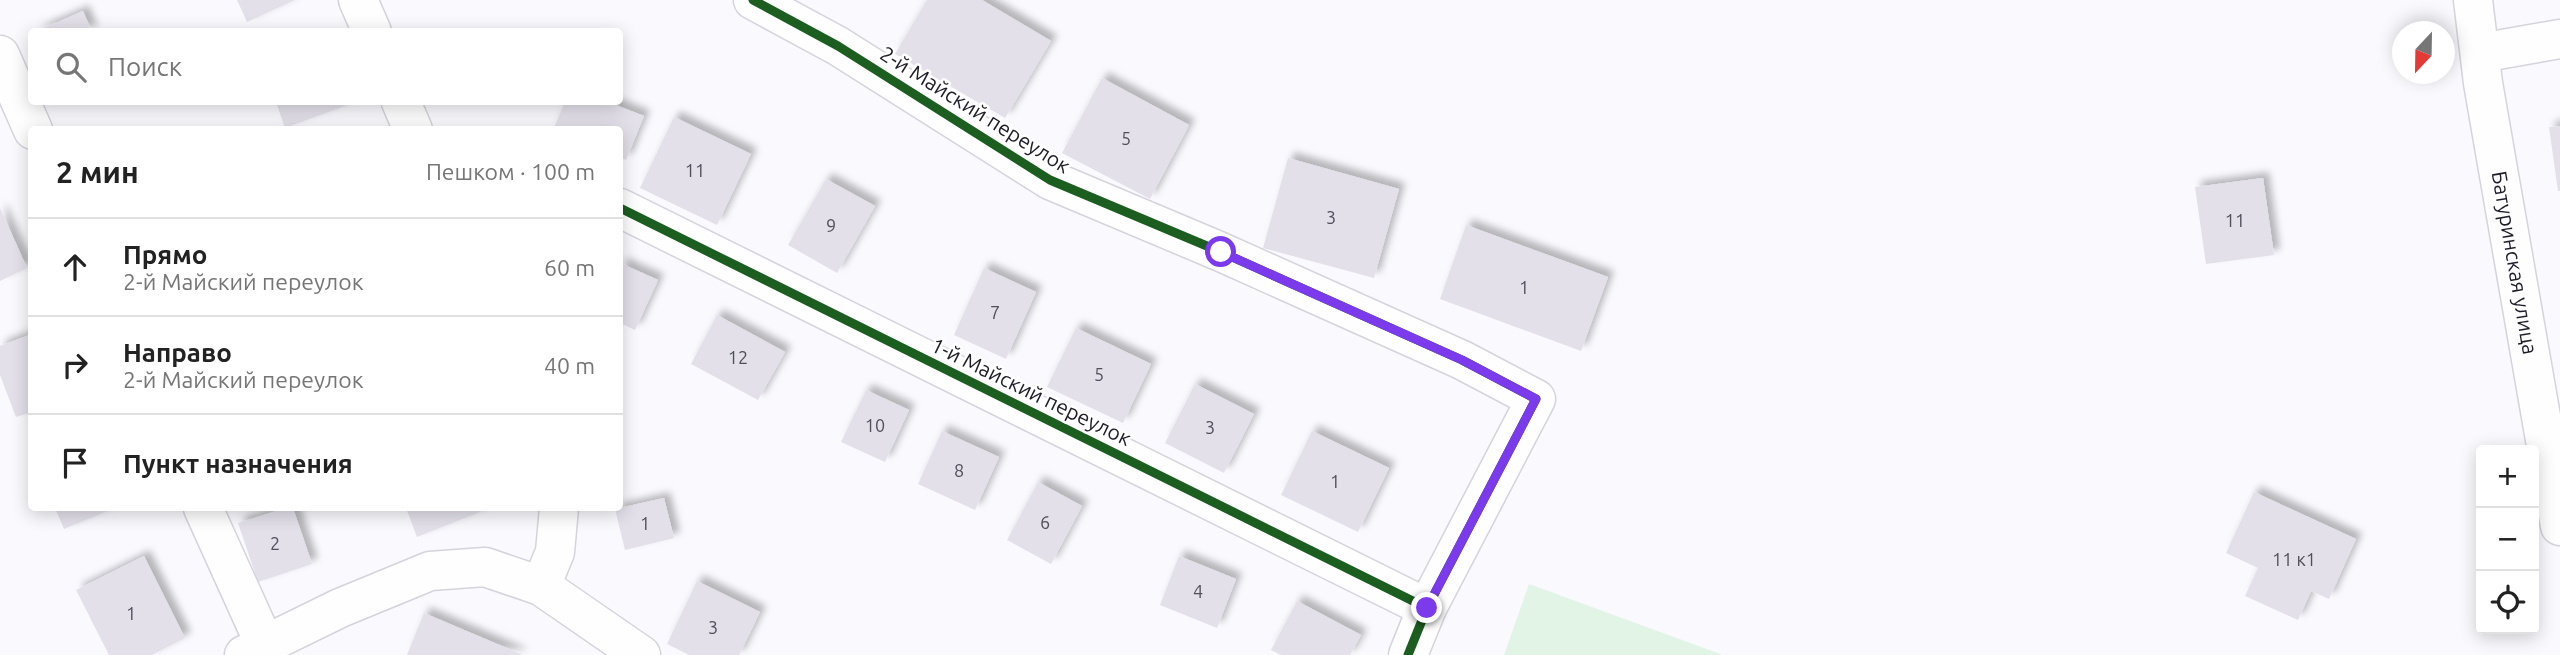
<!DOCTYPE html>
<html lang="ru">
<head>
<meta charset="utf-8">
<style>
	:root { --surface:#fff; --page:#f2f2f2; --text:#222; --muted:#767676; --line:#e0e0e0 }
	body { margin:0; font-family:Ubuntu,sans-serif; background:var(--page); color:var(--text) }
	.controls { position:absolute; right:21px; bottom:21px; display:grid; overflow:hidden; border-radius:7px; box-shadow:0 4px 18px #0003 }
	.controls button { width:63px; height:63px; display:grid; place-items:center; padding:0; border:0; border-bottom:2px solid var(--line); background:var(--surface); color:var(--text); font:35px sans-serif }
	.compass { position:absolute; left:2392px; top:21px; width:63px; height:63px; border-radius:50%; background:var(--surface); box-shadow:0 4px 18px #0003; rotate:202deg }
	.stop { position:absolute; width:21px; height:21px; margin:-16px; border:5px solid #7c3aed; border-radius:50%; background:#fff }
	.stop.end { background:#7c3aed; border-color:#fff; box-shadow:0 2px 7px #0008 }
	.list { margin:0; padding:0; list-style:none }
	h2 { display:flex; justify-content:space-between; align-items:center; height:91px; margin:0; padding:0 28px; font-size:30px }
	h2 small { font-size:23px; font-weight:400; color:var(--muted) }
	.list li { display:grid; grid-template-columns:46px 1fr auto; gap:21px; align-items:center; box-sizing:border-box; height:98px; padding:0 28px; border-top:2px solid var(--line) }
	.list b { display:block; font-size:26px; white-space:nowrap }
	.list p { margin:0; font-size:23px; white-space:nowrap; color:var(--muted) }
	.list em { font-size:23px; font-style:normal; color:var(--muted) }
	.icon { flex:none; width:38px; height:38px; fill:none; stroke:currentColor; stroke-width:2; stroke-linecap:round; stroke-linejoin:round }
	.map { position:relative; flex:none; width:2560px; height:655px; overflow:hidden }
	.search { position:absolute; background:var(--surface); box-shadow:0 4px 18px #0003; left:28px; top:28px; width:595px; height:77px; display:flex; align-items:center; gap:18px; box-sizing:border-box; padding:0 24px; border-radius:7px; color:var(--muted); font-size:26px }
	.panel { position:absolute; background:var(--surface); box-shadow:0 4px 18px #0003; left:28px; top:126px; width:595px; height:385px; border-radius:7px }
	.map>svg:first-child { display:block }
</style>
</head>
<body>
<div class="map">
<svg width="2560" height="655" viewBox="0 0 2560 655">
	<defs>
		<filter id="shadow"><feDropShadow dx="6" dy="-6" stdDeviation="3.5" flood-color="#0004"/></filter>
	</defs>
	<rect width="100%" height="100%" fill="#faf9fe"/>
	<!-- green -->
	<polygon fill="#e1f4e6" points="1529,584 1723,655 1504,655"/>
	<!-- building -->
	<g fill="#e3e0ea" filter="url(#shadow)">
		<polygon points="237,0 295,0 247,22"/>
		<polygon points="927,0 982,0 1051,41 1005,118 895,54"/>
		<polygon points="83,11 92,32 35,32"/>
		<polygon points="1102,78 1189,125 1150,199 1062,153"/>
		<polygon points="276,102 343,102 345,106 285,128"/>
		<polygon points="565,102 608,102 644,116 626,160 620,157 620,130 553,130"/>
		<polygon points="674,117 751,154 717,225 640,188"/>
		<polygon points="2560,126 2560,191 2558,191 2549,127"/>
		<polygon points="1288,158 1399,189 1374,278 1263,248"/>
		<polygon points="2263,178 2274,255 2206,264 2195,187"/>
		<polygon points="826,179 875,206 837,273 788,245"/>
		<polygon points="0,208 27,268 0,281"/>
		<polygon points="1466,225 1608,277 1581,351 1440,299"/>
		<polygon points="620,263 658,280 635,330 620,323"/>
		<polygon points="984,268 1036,292 1006,359 954,335"/>
		<polygon points="717,315 785,352 758,400 691,364"/>
		<polygon points="1076,328 1151,364 1123,423 1047,387"/>
		<polygon points="32,334 32,412 16,417 0,375 0,346"/>
		<polygon points="1195,384 1254,414 1224,473 1165,443"/>
		<polygon points="866,390 909,410 885,462 841,442"/>
		<polygon points="942,431 999,457 975,510 918,484"/>
		<polygon points="1312,431 1389,468 1358,532 1281,495"/>
		<polygon points="1038,482 1082,506 1051,564 1007,540"/>
		<polygon points="2254,492 2356,539 2329,599 2311,591 2298,620 2245,596 2258,568 2226,553"/>
		<polygon points="664,498 674,538 625,550 615,509"/>
		<polygon points="55,508 115,508 64,529"/>
		<polygon points="286,508 293,508 312,564 258,582 238,523"/>
		<polygon points="406,508 484,508 485,510 417,537"/>
		<polygon points="144,556 185,638 152,655 109,655 76,590"/>
		<polygon points="1179,556 1236,579 1217,628 1160,605"/>
		<polygon points="697,581 760,612 739,655 689,655 667,644"/>
		<polygon points="1297,601 1361,635 1350,655 1281,655 1271,650"/>
		<polygon points="424,613 523,655 407,655"/>
	</g>
	<g fill="none" stroke-linecap="round" stroke-linejoin="round">
		<defs>
			<g id="minor">
				<polyline points="358,0 372,32"/>
				<polyline points="753,0 838,46 1050,180 1221,252 1462,360 1536,399 1427,608 1408,655"/>
				<polyline points="2480,53 2560,39"/>
				<polyline points="0,55 33,130"/>
				<polyline points="401,102 413,130"/>
				<polyline points="620,208 1427,608"/>
				<polyline points="203,508 265,645"/>
				<polyline points="541,586 555,552 559,508"/>
				<polyline points="244,655 340,608 430,571 485,567 541,586 641,655"/>
			</g>
			<g id="major">
				<path id="s1" d="M2473 0 2483 83 2560 526"/>
			</g>
		</defs>
		<!-- minor casing -->
		<use href="#minor" stroke="#d5d3dc" stroke-width="41"/>
		<!-- major casing -->
		<use href="#major" stroke="#d5d3dc" stroke-width="41"/>
		<!-- minor -->
		<use href="#minor" stroke="#fefeff" stroke-width="38"/>
		<!-- major -->
		<use href="#major" stroke="#fefeff" stroke-width="38"/>
		<defs>
			<g id="cycleway">
				<polyline points="753,0 838,46 1050,180 1221,252 1462,360 1536,399 1427,608 1408,655"/>
				<polyline points="620,208 1427,608"/>
			</g>
		</defs>
		<!-- cycleway casing -->
		<use href="#cycleway" stroke="#fff" stroke-width="13"/>
		<!-- cycleway -->
		<use href="#cycleway" stroke="#1b5e20" stroke-width="9"/>
	</g>
	<g fill="none" stroke-linecap="round" stroke-linejoin="round">
		<!-- route -->
		<polyline stroke="#7c3aed" stroke-width="9" points="1221,252 1462,360 1536,399 1427,608"/>
	</g>
	<g text-anchor="middle" stroke-width="5" stroke-linejoin="round" paint-order="stroke">
		<!-- number labels -->
		<g font-size="18" fill="#524f5a">
			<text x="1126" y="145">5</text>
			<text x="695" y="177">11</text>
			<text x="1331" y="224">3</text>
			<text x="2235" y="227">11</text>
			<text x="831" y="232">9</text>
			<text x="1524" y="294">1</text>
			<text x="995" y="319">7</text>
			<text x="738" y="364">12</text>
			<text x="1099" y="381">5</text>
			<text x="875" y="432">10</text>
			<text x="1210" y="434">3</text>
			<text x="959" y="477">8</text>
			<text x="1335" y="488">1</text>
			<text x="1045" y="529">6</text>
			<text x="645" y="530">1</text>
			<text x="275" y="550">2</text>
			<text x="2294" y="566">11 к1</text>
			<text x="1198" y="598">4</text>
			<text x="131" y="620">1</text>
			<text x="713" y="634">3</text>
		</g>
		<!-- street labels -->
		<g font-size="21" fill="#1f1c28" stroke="#fff">
			<text transform="translate(975 110) rotate(32)" y="7">2-й Майский переулок</text>
			<text dy="7" stroke="none"><textPath href="#s1" startOffset="266">Батуринская улица</textPath></text>
			<text transform="translate(1031 392) rotate(26)" y="7">1-й Майский переулок</text>
		</g>
	</g>
</svg>
<div class="controls">
<button>+</button>
<button>−</button>
<button><svg class="icon" aria-label="locate" viewBox="0 0 24 24"><circle cx="12" cy="12" r="6"/><path d="M12 2v4M12 18v4M2 12h4M18 12h4"/></svg></button>
</div>
<svg class="compass" viewBox="-18 -18 36 36"><path d="M0-13l5 13h-10z" fill="#e53935"/><path d="M0 13l5-13h-10z" fill="#767676"/></svg>
<div class="stop" style="left:1221px;top:252px"></div>
<div class="stop end" style="left:1427px;top:608px"></div>
<div class="search"><svg class="icon" aria-label="search" viewBox="0 0 24 24"><circle cx="10" cy="10" r="6"/><path d="M15 15l6 6"/></svg>Поиск</div>
<section class="panel">
<h2>2 мин<small>Пешком · 100 m</small></h2>
<ul class="list">
<li><svg class="icon" aria-label="ahead" viewBox="0 0 24 24"><path d="M12 20V5M6 11l6-6 6 6"/></svg><div><b>Прямо</b><p>2-й Майский переулок</p></div><em>60 m</em></li>
<li><svg class="icon" aria-label="right" viewBox="0 0 24 24"><path d="M7 20v-9h11M14 6l5 5-5 5"/></svg><div><b>Направо</b><p>2-й Майский переулок</p></div><em>40 m</em></li>
<li><svg class="icon" aria-label="arrive" viewBox="0 0 24 24"><path d="M6 21V4h12l-3 4 3 4H6"/></svg><div><b>Пункт назначения</b></div></li>
</ul>
</section>
</div>
</body>
</html>
